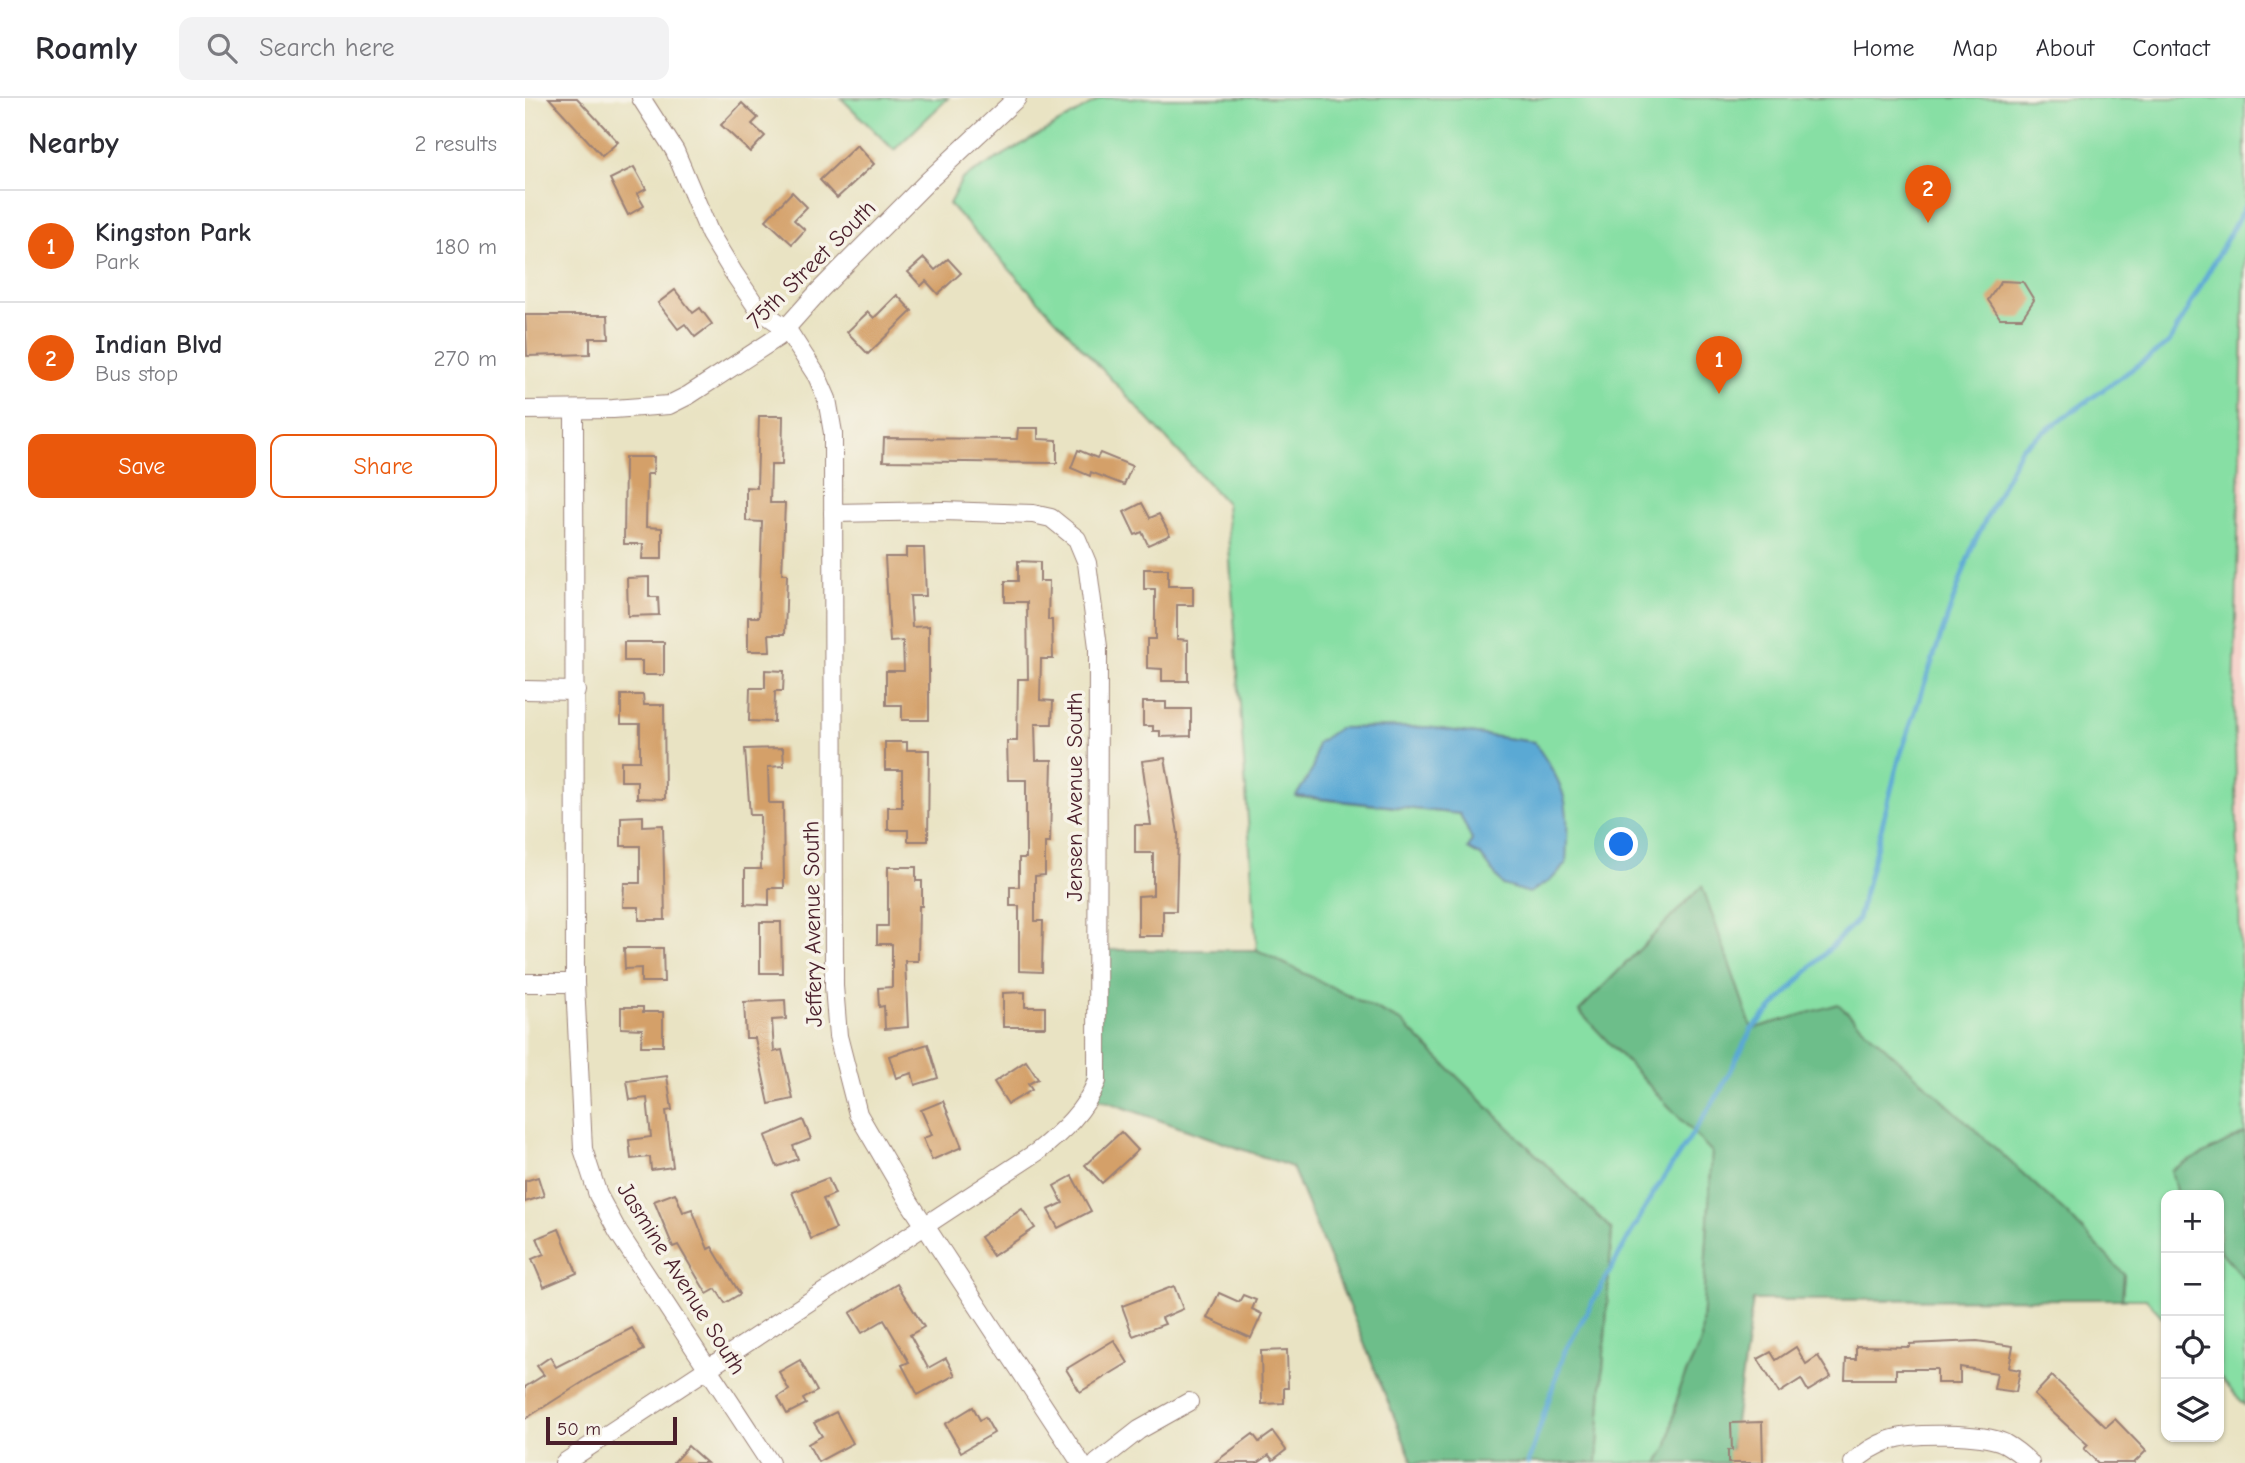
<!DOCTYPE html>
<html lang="en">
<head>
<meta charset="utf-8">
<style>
	:root { --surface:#fff; --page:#f2f2f3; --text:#2b2b33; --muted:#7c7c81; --line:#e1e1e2; --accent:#ea580c }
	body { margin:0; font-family:"Comic Neue",sans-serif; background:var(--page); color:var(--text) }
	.controls { position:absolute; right:21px; bottom:21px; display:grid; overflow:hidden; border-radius:14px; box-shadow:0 2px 5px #0004 }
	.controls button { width:63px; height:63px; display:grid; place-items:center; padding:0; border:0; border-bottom:2px solid var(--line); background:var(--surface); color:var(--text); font:35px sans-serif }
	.scale { position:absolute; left:21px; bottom:18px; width:131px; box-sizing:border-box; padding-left:7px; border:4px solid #4a1f2b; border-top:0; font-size:19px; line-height:24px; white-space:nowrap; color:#4a1f2b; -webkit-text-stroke:5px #f7f3e8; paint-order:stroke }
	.you { position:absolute; left:1097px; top:747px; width:24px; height:24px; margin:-18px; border:5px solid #fff; border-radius:50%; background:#1a73e8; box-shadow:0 0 0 10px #1a73e833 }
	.badge { display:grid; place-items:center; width:46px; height:46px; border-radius:50%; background:var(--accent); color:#fff; font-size:23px; font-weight:700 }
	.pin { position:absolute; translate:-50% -58px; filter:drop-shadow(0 2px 4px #0008) }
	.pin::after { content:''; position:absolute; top:37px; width:24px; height:21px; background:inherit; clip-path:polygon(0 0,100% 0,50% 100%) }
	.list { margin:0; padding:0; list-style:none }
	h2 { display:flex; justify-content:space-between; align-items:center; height:91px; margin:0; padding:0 28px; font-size:30px }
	h2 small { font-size:23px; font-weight:400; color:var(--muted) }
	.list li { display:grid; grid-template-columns:46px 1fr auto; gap:21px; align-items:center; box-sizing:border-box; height:112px; padding:0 28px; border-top:2px solid var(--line) }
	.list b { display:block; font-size:26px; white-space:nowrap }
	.list p { margin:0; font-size:23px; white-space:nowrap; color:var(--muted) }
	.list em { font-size:23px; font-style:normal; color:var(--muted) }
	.actions { display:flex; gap:14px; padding:21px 28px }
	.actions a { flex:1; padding:16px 0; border:2px solid var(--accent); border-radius:14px; text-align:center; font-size:24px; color:var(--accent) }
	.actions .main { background:var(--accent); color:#fff }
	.icon { flex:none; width:38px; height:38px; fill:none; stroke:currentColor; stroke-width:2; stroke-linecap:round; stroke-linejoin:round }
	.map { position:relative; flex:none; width:1720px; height:1365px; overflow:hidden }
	header { display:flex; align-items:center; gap:42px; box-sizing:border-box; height:98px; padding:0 35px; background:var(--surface); border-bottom:2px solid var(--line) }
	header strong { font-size:33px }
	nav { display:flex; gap:38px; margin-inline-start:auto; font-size:24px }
	.search { width:490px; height:63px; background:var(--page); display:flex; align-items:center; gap:18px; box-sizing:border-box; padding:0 24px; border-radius:14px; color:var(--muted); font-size:26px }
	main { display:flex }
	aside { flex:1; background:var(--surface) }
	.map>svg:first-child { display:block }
</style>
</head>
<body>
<header>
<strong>Roamly</strong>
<div class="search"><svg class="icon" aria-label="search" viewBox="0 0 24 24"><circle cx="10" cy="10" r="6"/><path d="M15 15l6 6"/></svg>Search here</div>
<nav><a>Home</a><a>Map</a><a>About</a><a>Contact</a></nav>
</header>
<main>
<aside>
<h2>Nearby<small>2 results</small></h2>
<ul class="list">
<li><span class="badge">1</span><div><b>Kingston Park</b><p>Park</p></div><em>180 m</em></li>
<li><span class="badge">2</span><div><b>Indian Blvd</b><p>Bus stop</p></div><em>270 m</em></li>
</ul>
<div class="actions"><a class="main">Save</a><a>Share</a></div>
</aside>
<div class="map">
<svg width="1720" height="1365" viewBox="0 0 1720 1365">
	<rect width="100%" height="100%" fill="#f7f3e8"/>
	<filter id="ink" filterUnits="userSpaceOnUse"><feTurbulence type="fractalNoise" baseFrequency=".0143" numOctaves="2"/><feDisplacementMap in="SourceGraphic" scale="14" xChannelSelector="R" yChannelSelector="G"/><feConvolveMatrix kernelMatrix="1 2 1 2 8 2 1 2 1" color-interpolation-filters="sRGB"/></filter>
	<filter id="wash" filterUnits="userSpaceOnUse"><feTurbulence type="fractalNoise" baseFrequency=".00686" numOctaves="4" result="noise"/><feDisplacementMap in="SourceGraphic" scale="28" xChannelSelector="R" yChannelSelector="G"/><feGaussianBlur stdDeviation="1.57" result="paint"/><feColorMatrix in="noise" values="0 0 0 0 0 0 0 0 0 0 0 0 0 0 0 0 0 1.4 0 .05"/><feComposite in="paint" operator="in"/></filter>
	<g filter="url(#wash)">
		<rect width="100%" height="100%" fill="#e9e3c3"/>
		<!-- built -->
		<polygon fill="#f7d0c9" points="1720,147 1720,973 1709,606"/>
		<!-- green -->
		<g fill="#87dfa4" stroke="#687f68" stroke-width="2" fill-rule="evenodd">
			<polygon points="316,0 423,0 369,52"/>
			<path d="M577 0H1720V147L1709 606 1720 1035 1647 1072 1652 1097H1641V1223L1621 1201H1597L1599 1176 1227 931 1177 788 1054 913 1187 1054 1176 1244 1154 1291 1143 1348 1133 1365H1072L1087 1132 877 924 732 852 701 405 424 106 437 81ZM901 629 1009 644 978 787 956 758 943 751 947 742 935 716 772 699 814 630Z"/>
			<polygon points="1694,1151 1720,1182 1720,1307 1694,1279"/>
		</g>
		<!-- forest -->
		<g fill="#6dbe8a" stroke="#5c6e5a" stroke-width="2">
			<polygon points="1177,788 1227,931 1313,906 1542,1116 1599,1176 1597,1201 1228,1202 1204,1365 1133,1365 1143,1348 1154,1291 1176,1244 1187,1054 1054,913"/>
			<polygon points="573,852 732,852 877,924 1087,1132 1072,1365 888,1365 767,1069 566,998"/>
			<polygon points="1720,1035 1720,1182 1694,1151 1694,1097 1652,1097 1646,1072"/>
		</g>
		<!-- water -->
		<path fill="#5aa9d4" stroke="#526480" stroke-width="2" d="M901 629 1009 644C1045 695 1044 706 1041 766L1026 782 1004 795 978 787 956 758 943 751 947 742 935 716 771 698 788 671 792 645 814 630Z"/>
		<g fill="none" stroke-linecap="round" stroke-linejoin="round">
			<!-- stream -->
			<polyline stroke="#5aa9d4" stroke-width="5" points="1003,1365 1039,1255 1128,1096 1193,997 1227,931 1333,821 1374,661 1412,549 1447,449 1496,350 1644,245 1720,108"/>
		</g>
		<g id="blocks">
			<!-- building -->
			<g fill="#d4a069">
				<polygon points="24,0 52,0 93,44 77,58"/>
				<polygon points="217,5 233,20 227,26 240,38 225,54 196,27"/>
				<polygon points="332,47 349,66 312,100 295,82"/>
				<polygon points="109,69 121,91 112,96 119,108 103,117 85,81"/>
				<polygon points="267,94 282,109 269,122 280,132 267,146 241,122"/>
				<polygon points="399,160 410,172 423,161 436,175 413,196 401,183 396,188 383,174"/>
				<polygon points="1476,183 1498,184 1509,202 1497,220 1475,220 1463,202"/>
				<polygon points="150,192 168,215 175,210 187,226 170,239 160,226 153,231 133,205"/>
				<polygon points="372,197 387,213 343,256 322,234 343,214 349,220"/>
				<polygon points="0,217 83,217 84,240 65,240 65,256 2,258"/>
				<polygon points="234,318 258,318 257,367 246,367 245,405 260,405 257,476 262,476 260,536 244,536 245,553 223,553 223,519 234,519 237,424 221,423 221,389 232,390"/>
				<polygon points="493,330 513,330 513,341 532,342 532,365 358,363 359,340 492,341"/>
				<polygon points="553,352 572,360 575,355 607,368 599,387 566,374 565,378 546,370"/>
				<polygon points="100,359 129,359 128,376 122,376 121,429 137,430 137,461 117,461 118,446 99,446"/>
				<polygon points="617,405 625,420 634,416 645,437 623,447 617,434 610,437 599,414"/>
				<polygon points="381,450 399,450 401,498 385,498 387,529 404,528 404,622 377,622 377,607 361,607 361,573 379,573 378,543 365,544 360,459 381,459"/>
				<polygon points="493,463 515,464 515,483 524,483 523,522 527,522 528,561 516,561 515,602 528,603 527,626 510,626 511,662 527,662 525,745 520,745 520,777 510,778 510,823 518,823 517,874 494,873 494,808 485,808 485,789 494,789 494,760 501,760 501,682 483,682 482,643 492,643 493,581 503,581 502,504 480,504 480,483 493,483"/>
				<polygon points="619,471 643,471 643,488 668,488 668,507 652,507 652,541 663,542 663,583 637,583 637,571 622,570 622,541 630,541 630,491 619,491"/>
				<polygon points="124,479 124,499 133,499 134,517 103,518 102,480"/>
				<polygon points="99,544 139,544 139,577 117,577 117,563 99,563"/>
				<polygon points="240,572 259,573 258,593 250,593 249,624 224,623 225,590 240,590"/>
				<polygon points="96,597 118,597 119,607 139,607 140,701 112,700 112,683 96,683 96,663 115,663 115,626 96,626"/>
				<polygon points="618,604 641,604 641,611 666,611 666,638 635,639 635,633 628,633 628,628 618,628"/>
				<polygon points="360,644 382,644 382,652 404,652 403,743 383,743 383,732 363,732 363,709 377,709 377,672 360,672"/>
				<polygon points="258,650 259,668 243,669 244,705 258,705 259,790 244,790 244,807 220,806 220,771 236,771 235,717 225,717 220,651"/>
				<polygon points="640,660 653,735 651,813 638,813 638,838 613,838 613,798 628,797 628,755 610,755 610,727 626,727 617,663"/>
				<polygon points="118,718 118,728 138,727 140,822 114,822 114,809 98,809 99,785 115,785 115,748 96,748 96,719"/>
				<polygon points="363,769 391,769 391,783 397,783 397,808 394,808 393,863 380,863 383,929 360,931 359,908 354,909 353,890 367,889 367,846 352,846 352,828 363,828"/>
				<polygon points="235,824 256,824 257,875 235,875"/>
				<polygon points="99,850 138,850 139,884 116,884 116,870 100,871"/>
				<polygon points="500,894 500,909 520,909 520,929 478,929 478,895"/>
				<polygon points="260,902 261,921 247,922 249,954 257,952 268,1001 244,1006 230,940 221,940 219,904"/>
				<polygon points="96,909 118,909 118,914 138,914 138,948 116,948 117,931 96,930"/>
				<polygon points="403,946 413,980 390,987 387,975 371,980 364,958"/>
				<polygon points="501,963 513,981 503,986 507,992 483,1006 469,984"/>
				<polygon points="142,978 147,1012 141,1013 148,1069 126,1072 125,1059 106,1061 104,1042 126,1039 122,1000 105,1002 102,983"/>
				<polygon points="418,1003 437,1049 407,1062 398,1040 407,1037 396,1012"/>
				<polygon points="278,1022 286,1041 268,1048 273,1061 252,1069 240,1038"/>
				<polygon points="596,1034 613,1052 577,1085 560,1067"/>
				<polygon points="547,1078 566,1113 533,1130 523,1112 538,1105 529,1088"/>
				<polygon points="13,1079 19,1098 0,1104 0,1083"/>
				<polygon points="303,1080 310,1096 298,1101 311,1131 286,1141 267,1094"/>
				<polygon points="150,1095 158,1114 167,1111 183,1151 187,1149 215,1196 200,1205 191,1191 182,1196 153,1147 148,1149 129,1103"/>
				<polygon points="497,1111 510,1130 468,1158 455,1139"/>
				<polygon points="34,1131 52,1175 19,1189 7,1161 19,1156 12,1140"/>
				<polygon points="372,1186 399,1229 385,1237 403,1270 421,1260 430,1277 393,1297 377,1267 384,1264 359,1222 337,1235 325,1215"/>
				<polygon points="649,1188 658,1211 637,1220 640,1226 608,1238 597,1208"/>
				<polygon points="694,1195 714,1204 718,1197 731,1202 727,1211 737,1216 726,1240 682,1220"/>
				<polygon points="107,1230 119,1252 69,1277 0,1321 0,1289 19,1277 12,1268 25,1259 31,1269"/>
				<polygon points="589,1242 603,1265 555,1294 541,1271"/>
				<polygon points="1452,1243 1488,1248 1484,1270 1495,1272 1491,1294 1469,1291 1472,1275 1435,1269 1435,1285 1412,1285 1412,1271 1371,1271 1371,1281 1320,1281 1321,1261 1331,1261 1331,1248 1385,1249 1385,1246"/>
				<polygon points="1271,1249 1281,1266 1293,1258 1306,1279 1283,1293 1276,1281 1254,1295 1233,1261 1246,1254 1251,1262"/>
				<polygon points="762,1252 763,1290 759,1290 759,1305 737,1306 736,1253"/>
				<polygon points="275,1262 292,1293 278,1301 281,1306 262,1316 253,1299 264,1292 254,1274"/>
				<polygon points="1527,1278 1581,1329 1590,1321 1621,1353 1609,1365 1573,1365 1559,1351 1563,1347 1509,1297"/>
				<polygon points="448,1309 455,1322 460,1319 469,1335 436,1354 420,1326"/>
				<polygon points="311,1314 328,1345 293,1364 283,1346 297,1338 289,1325"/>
				<polygon points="1237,1324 1238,1365 1203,1365 1203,1352 1207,1352 1206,1325"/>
				<polygon points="748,1334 761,1352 748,1362 744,1357 733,1365 689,1365 728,1336 734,1344"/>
				<polygon points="163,1348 182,1365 148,1365"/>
			</g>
		</g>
	</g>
	<g filter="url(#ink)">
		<use href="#blocks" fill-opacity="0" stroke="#9a8177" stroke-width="2"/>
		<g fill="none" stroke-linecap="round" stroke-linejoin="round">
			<defs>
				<g id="minor">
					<polyline points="116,0 150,53 185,136 208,174 233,211 261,230 292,278 302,301 308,335 309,888 313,938 333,1016 385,1105 556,1365"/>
					<polyline points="0,312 88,311 144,307 164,297 253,239 295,192 403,83 492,0"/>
					<polyline points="49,312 50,885 58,1051 73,1097 93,1134 245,1365"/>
					<polyline points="0,592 51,593"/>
					<polyline points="0,885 50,885"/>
					<path d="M39 1365 512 1054C537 1034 560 1013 572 983L573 549 562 465 552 441 526 420 508 416 418 413 308 415"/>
					<polyline points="572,1365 614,1332 664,1304"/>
					<path d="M1328 1365C1338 1355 1351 1347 1365 1342 1387 1334 1458 1335 1479 1345 1488 1350 1498 1358 1505 1365"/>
				</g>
			</defs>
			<!-- minor casing -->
			<use href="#minor" stroke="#9a8177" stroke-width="20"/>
			<!-- minor -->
			<use href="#minor" stroke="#fff" stroke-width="18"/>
		</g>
	</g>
	<g text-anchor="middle" stroke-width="7" stroke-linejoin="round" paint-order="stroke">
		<!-- street labels -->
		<g font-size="23" fill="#4a1f2b" stroke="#f7f3e8">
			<text transform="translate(286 166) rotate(-45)" y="8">75th Street South</text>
			<text transform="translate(549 699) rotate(-90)" y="8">Jensen Avenue South</text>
			<text transform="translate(287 826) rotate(-91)" y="8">Jeffery Avenue South</text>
			<text transform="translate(157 1180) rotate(58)" y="8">Jasmine Avenue South</text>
		</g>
	</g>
</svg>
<div class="controls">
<button>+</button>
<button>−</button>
<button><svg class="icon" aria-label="locate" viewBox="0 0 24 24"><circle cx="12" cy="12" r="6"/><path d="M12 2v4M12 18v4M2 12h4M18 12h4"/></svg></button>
<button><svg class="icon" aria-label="layers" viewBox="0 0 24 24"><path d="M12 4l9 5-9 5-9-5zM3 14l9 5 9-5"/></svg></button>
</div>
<div class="scale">50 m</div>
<div class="you"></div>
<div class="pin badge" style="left:1194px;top:296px">1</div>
<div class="pin badge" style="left:1403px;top:125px">2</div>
</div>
</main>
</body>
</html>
